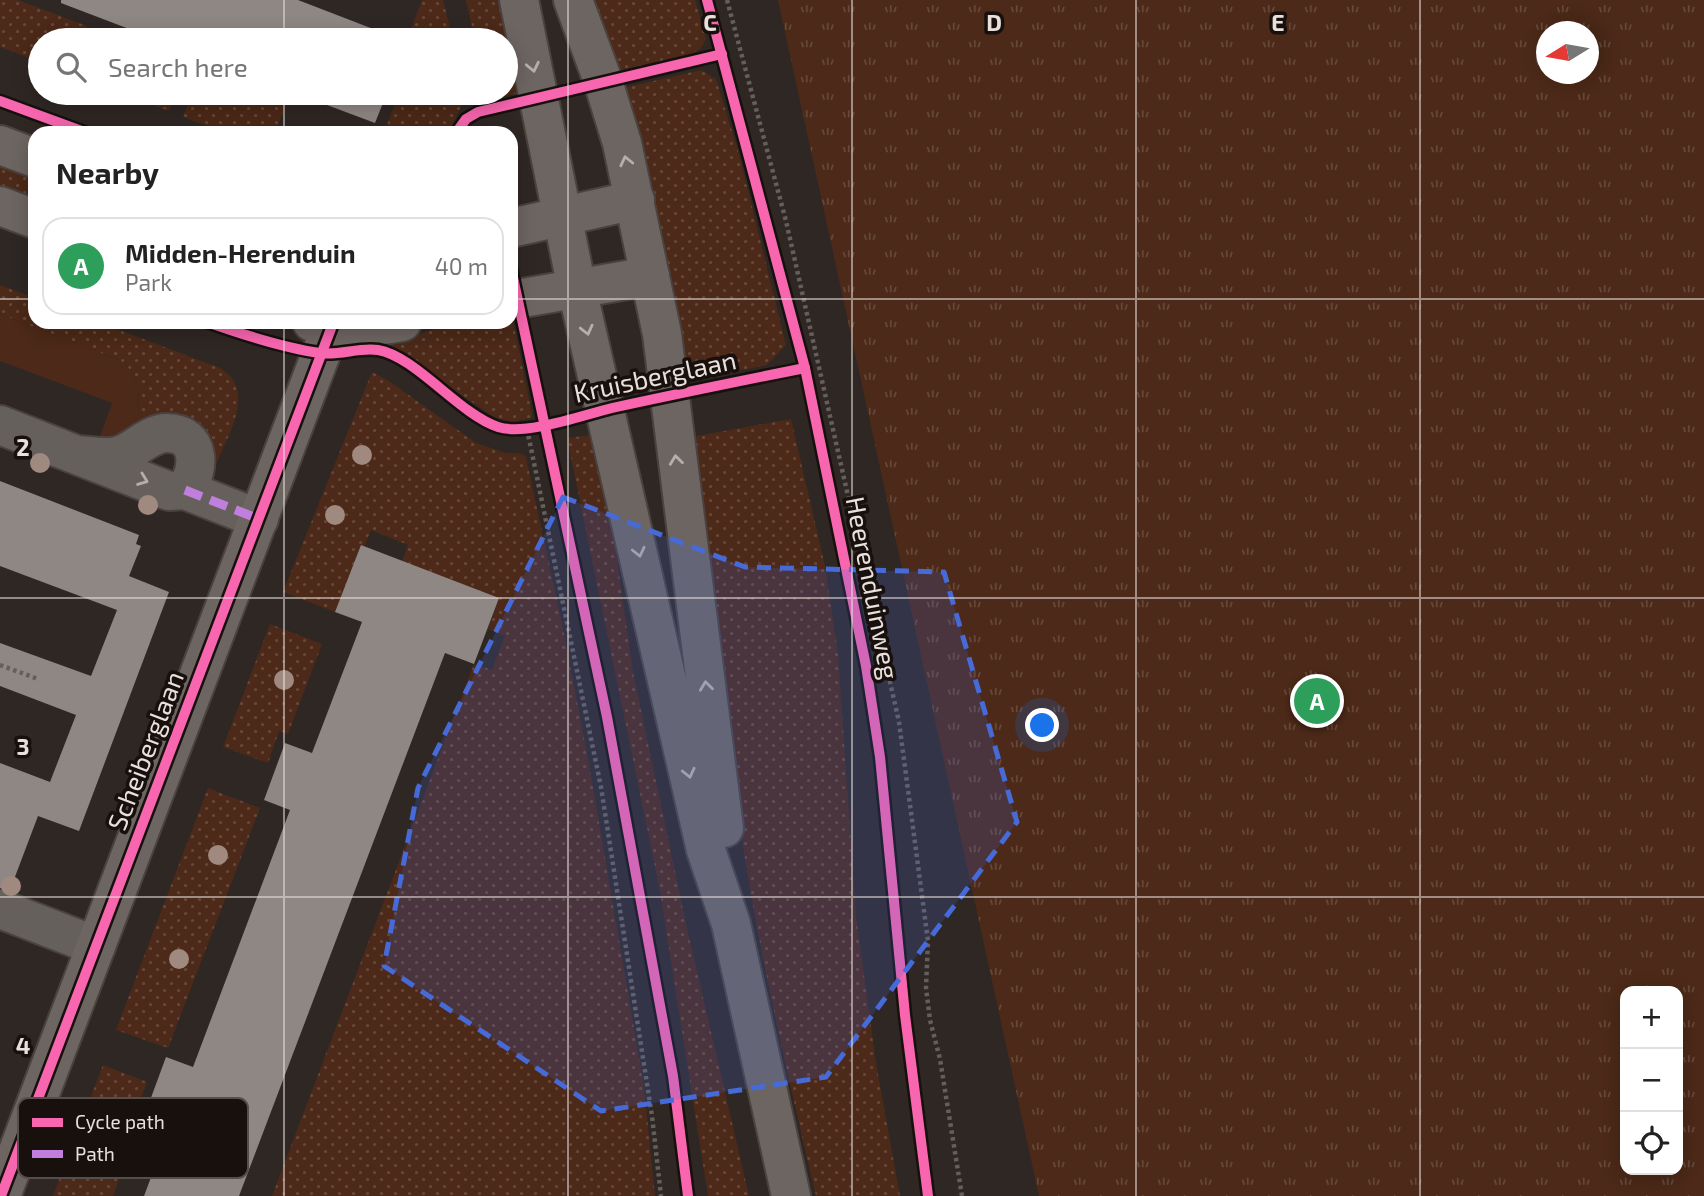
<!DOCTYPE html>
<html lang="en">
<head>
<meta charset="utf-8">
<style>
	:root { --surface:#fff; --page:#f2f2f2; --text:#222; --muted:#767676; --line:#e0e0e0; --accent:#0b8043 }
	body { margin:0; font-family:"Exo 2",sans-serif; background:var(--page); color:var(--text) }
	.controls { position:absolute; right:21px; bottom:21px; display:grid; overflow:hidden; border-radius:14px; box-shadow:0 4px 18px #0003 }
	.controls button { width:63px; height:63px; display:grid; place-items:center; padding:0; border:0; border-bottom:2px solid var(--line); background:var(--surface); color:var(--text); font:35px sans-serif }
	.compass { position:absolute; left:1536px; top:21px; width:63px; height:63px; border-radius:50%; background:var(--surface); box-shadow:0 4px 18px #0003; rotate:259deg }
	.you { position:absolute; left:1043px; top:726px; width:24px; height:24px; margin:-18px; border:5px solid #fff; border-radius:50%; background:#1a73e8; box-shadow:0 0 0 10px #1a73e833 }
	.badge { display:grid; place-items:center; width:46px; height:46px; border-radius:50%; background:var(--accent); color:#fff; font-size:23px; font-weight:700 }
	.pin { position:absolute; translate:-50% -50%; border:4px solid #fff; box-shadow:0 2px 7px #0006 }
	.list { margin:0; padding:0; list-style:none }
	h2 { display:flex; justify-content:space-between; align-items:center; height:91px; margin:0; padding:0 28px; font-size:30px }
	h2 small { font-size:23px; font-weight:400; color:var(--muted) }
	.list li { display:grid; grid-template-columns:46px 1fr auto; gap:21px; align-items:center; box-sizing:border-box; height:98px; margin:0 14px 14px; padding:0 14px; border:2px solid var(--line); border-radius:21px }
	.list b { display:block; font-size:26px; white-space:nowrap }
	.list p { margin:0; font-size:23px; white-space:nowrap; color:var(--muted) }
	.list em { font-size:23px; font-style:normal; color:var(--muted) }
	.icon { flex:none; width:38px; height:38px; fill:none; stroke:currentColor; stroke-width:2; stroke-linecap:round; stroke-linejoin:round }
	.map { position:relative; flex:none; width:1704px; height:1196px; overflow:hidden }
	.search { position:absolute; background:var(--surface); box-shadow:0 4px 18px #0003; left:28px; top:28px; width:490px; height:77px; display:flex; align-items:center; gap:18px; box-sizing:border-box; padding:0 24px; border-radius:38px; color:var(--muted); font-size:26px }
	.panel { position:absolute; background:var(--surface); box-shadow:0 4px 18px #0003; left:28px; top:126px; width:490px; height:203px; border-radius:21px }
	.map>svg:first-child { display:block }
</style>
</head>
<body>
<div class="map">
<svg width="1704" height="1196" viewBox="0 0 1704 1196">
	<defs>
		<pattern id="grass-dots" width="8" height="8" patternUnits="userSpaceOnUse" patternTransform="scale(1.75)"><rect width="8" height="8" fill="#4c2918"/><path d="M2 2h.1M6 6h.1" fill="none" stroke="#664839" stroke-width="1.8" stroke-linecap="round"/></pattern>
		<pattern id="park-tufts" width="24" height="20" patternUnits="userSpaceOnUse" patternTransform="scale(1.75)"><rect width="24" height="20" fill="#4c2918"/><path d="M3 7l-1-3M5 7V3M7 7l1-3M15 17l-1-3M17 17v-4M19 17l1-3" fill="none" stroke="#664839"/></pattern>
	</defs>
	<rect width="100%" height="100%" fill="#2f2724"/>
	<!-- grass -->
	<g fill="url(#grass-dots)">
		<polygon points="0,0 18,0 87,26 82,40 40,40 40,62 0,47"/>
		<polygon points="422,0 443,0 453,40 407,40"/>
		<polygon points="466,0 504,0 524,92 501,97 493,93 506,93 506,40 475,40"/>
		<polygon points="590,0 695,0 706,39 700,49 692,54 618,71"/>
		<polygon points="701,70 716,79 739,154 786,345 767,365 679,383 623,88"/>
		<polygon points="122,93 176,93 169,111"/>
		<polygon points="192,93 260,93 287,103 275,133 226,133 183,117"/>
		<polygon points="399,93 464,93 465,99 448,133 384,133"/>
		<polygon points="0,156 35,170 35,206 0,193"/>
		<path d="M0 285 35 298V322H98L220 368C258 390 227 436 215 467L208 463C186 425 185 399 137 428 139 403 144 378 121 361L0 314Z"/>
		<polygon points="513,321 532,414 532,418 512,422 494,417 386,344 441,327 474,322"/>
		<polygon points="372,372 389,381 476,443 506,453 523,454 526,457 562,624 589,764 644,1087 655,1196 272,1196 474,664 492,670 505,636 488,629 499,598 402,562 408,545 371,530 364,547 361,546 335,612 283,592"/>
		<path d="M791 419 825 566 838 654 856 916 876 1063 900 1196H816C793 1098 770 1000 752 900 725 747 710 591 691 437Z"/>
		<polygon points="599,434 633,672 686,924 749,1196 708,1196 660,891 567,438"/>
		<polygon points="270,624 322,644 288,734 279,731 268,763 223,747"/>
		<polygon points="208,788 260,808 168,1048 116,1030"/>
		<polygon points="103,1065 147,1082 133,1119 140,1122 113,1196 53,1196"/>
	</g>
	<!-- park -->
	<path fill="url(#park-tufts)" fill-rule="evenodd" d="M778 0H1704V1196H1039ZM1546 32H1588V74H1546ZM1625 991H1678V1170H1625Z"/>
	<!-- garden -->
	<path fill="#4c2918" d="M0 314 121 361C144 378 139 403 137 428L121 437 99 439 112 403 0 361Z"/>
	<!-- building -->
	<g fill="#8f8784">
		<polygon points="61,0 298,0 381,32 378,38 384,40 158,40 61,3"/>
		<polygon points="295,93 387,93 375,123"/>
		<polygon points="0,481 139,535 136,544 141,546 129,576 169,592 79,831 38,816 10,890 0,888 0,763 50,782 76,715 0,686 0,643 91,676 117,610 0,566"/>
		<polygon points="361,545 499,598 474,664 445,653 239,1196 144,1196 171,1124 145,1114 166,1057 193,1067 290,810 264,800 285,743 312,753 362,622 335,612"/>
	</g>
	<g fill="none" stroke-linecap="round" stroke-linejoin="round">
		<defs>
			<g id="street">
				<path d="M0 425 169 491 185 490C201 470 201 433 167 433 151 433 137 448 123 454 110 460 93 456 79 455"/>
				<polyline points="185,490 259,519"/>
				<polyline points="0,909 96,946"/>
			</g>
			<g id="secondary">
				<polyline points="519,0 577,289 706,850 731,924 791,1196"/>
				<polyline points="573,0 603,81 622,143 662,334 724,828"/>
				<polyline points="0,145 35,158"/>
				<polyline points="0,206 35,219"/>
				<polyline points="511,228 635,200"/>
				<polyline points="511,300 650,276"/>
				<path d="M312 322C343 328 371 328 402 322"/>
				<polyline points="1,1196 333,322"/>
			</g>
		</defs>
		<!-- street casing -->
		<use href="#street" stroke="#49423f" stroke-width="42"/>
		<!-- secondary casing -->
		<use href="#secondary" stroke="#49423f" stroke-width="42"/>
		<!-- path -->
		<g stroke="#655f5c" stroke-width="4.5" stroke-dasharray="3.5 3.5" stroke-linecap="butt">
			<polyline points="727,0 786,221 899,722 928,941 926,988 930,1020 940,1059 962,1196"/>
			<polyline points="527,429 601,787 652,1116 661,1196"/>
			<polyline points="0,665 38,679"/>
		</g>
		<!-- street -->
		<use href="#street" stroke="#66605d" stroke-width="38"/>
		<!-- secondary -->
		<use href="#secondary" stroke="#6d6561" stroke-width="38"/>
		<!-- quiet -->
		<polyline stroke="#c07fdc" stroke-width="9" stroke-dasharray="18 9" stroke-linecap="butt" points="185,490 259,519"/>
		<defs>
			<g id="cycleway">
				<polyline points="707,0 805,368 866,666 880,757 905,1015 928,1196"/>
				<polyline points="0,101 87,133"/>
				<polyline points="456,133 466,119 478,112 722,54"/>
				<polyline points="511,268 607,717 673,1076 688,1196"/>
				<path d="M207 322C241 334 284 348 320 353 339 356 359 347 378 350 415 356 459 414 498 427 526 436 583 415 612 408 676 394 740 381 805 368"/>
				<polyline points="1,1196 332,326"/>
			</g>
		</defs>
		<!-- cycleway casing -->
		<use href="#cycleway" stroke="#17100d" stroke-width="15"/>
		<!-- cycleway -->
		<use href="#cycleway" stroke="#f766af" stroke-width="10"/>
	</g>
	<!-- trees -->
	<g fill="#a0897f">
		<circle cx="362" cy="455" r="10"/>
		<circle cx="40" cy="463" r="10"/>
		<circle cx="148" cy="505" r="10"/>
		<circle cx="335" cy="515" r="10"/>
		<circle cx="284" cy="680" r="10"/>
		<circle cx="218" cy="855" r="10"/>
		<circle cx="11" cy="886" r="10"/>
		<circle cx="179" cy="959" r="10"/>
	</g>
	<!-- one-way arrows -->
	<defs><path id="oneway-chevron" d="M-2-3.5L2.5 0L-2 3.5" fill="none" stroke-width="1.6" stroke-linecap="round" stroke-linejoin="round" transform="scale(1.75)"/></defs>
	<g stroke="#b8afaa">
		<use href="#oneway-chevron" transform="translate(533 67) rotate(78)"/>
		<use href="#oneway-chevron" transform="translate(626 161) rotate(-103)"/>
		<use href="#oneway-chevron" transform="translate(587 330) rotate(76)"/>
		<use href="#oneway-chevron" transform="translate(676 460) rotate(-97)"/>
		<use href="#oneway-chevron" transform="translate(639 552) rotate(77)"/>
		<use href="#oneway-chevron" transform="translate(706 686) rotate(-97)"/>
		<use href="#oneway-chevron" transform="translate(689 773) rotate(77)"/>
	</g>
	<use stroke="#b5ada9" href="#oneway-chevron" transform="translate(143 480) rotate(21)"/>
	<!-- marked area -->
	<path fill="#466bd9" fill-opacity="0.2" stroke="#466bd9" stroke-width="5" stroke-dasharray="14 9" stroke-linejoin="round" d="M563 497 745 567 944 572 1017 822 826 1077 601 1111 384 966 418 788Z"/>
	<!-- grid -->
	<path fill="none" stroke="#eae0db" stroke-width="2" stroke-opacity="0.55" d="M284 0V40M568 0V1196M852 0V1196M1136 0V1196M1420 0V1196M284 93V133M0 299H35M511 299H1704M284 322V1196M0 598H1704M0 897H1704"/>
	<g text-anchor="middle" stroke-width="7" stroke-linejoin="round" paint-order="stroke">
		<!-- street labels -->
		<g font-size="26" fill="#eae0db" stroke="#17100d">
			<text transform="translate(655 377) rotate(-12)" y="9">Kruisberglaan</text>
			<text transform="translate(872 588) rotate(79)" y="9">Heerenduinweg</text>
			<text transform="translate(146 751) rotate(-69)" y="9">Scheiberglaan</text>
		</g>
	</g>
	<!-- legend -->
	<rect x="18" y="1098" width="230" height="80" rx="10" fill="#17100d" stroke="#564e4b" stroke-width="2"/>
	<rect x="32" y="1118" width="31" height="9" fill="#f766af"/>
	<rect x="32" y="1150" width="31" height="8" fill="#c07fdc"/>
	<g font-size="19" fill="#eae0db">
		<text x="75" y="1129">Cycle path</text>
		<text x="75" y="1161">Path</text>
	</g>
	<g font-size="23" text-anchor="middle" font-weight="bold" fill="#eae0db" stroke="#17100d" stroke-width="7" stroke-linejoin="round" paint-order="stroke">
		<text x="710" y="31">C</text>
		<text x="994" y="31">D</text>
		<text x="1278" y="31">E</text>
		<text x="23" y="456">2</text>
		<text x="23" y="755">3</text>
		<text x="23" y="1054">4</text>
	</g>
</svg>
<div class="controls">
<button>+</button>
<button>−</button>
<button><svg class="icon" aria-label="locate" viewBox="0 0 24 24"><circle cx="12" cy="12" r="6"/><path d="M12 2v4M12 18v4M2 12h4M18 12h4"/></svg></button>
</div>
<svg class="compass" viewBox="-18 -18 36 36"><path d="M0-13l5 13h-10z" fill="#e53935"/><path d="M0 13l5-13h-10z" fill="#767676"/></svg>
<div class="you"></div>
<div class="pin badge" style="left:1317px;top:701px;background:#2e9e5b">A</div>
<div class="search"><svg class="icon" aria-label="search" viewBox="0 0 24 24"><circle cx="10" cy="10" r="6"/><path d="M15 15l6 6"/></svg>Search here</div>
<section class="panel">
<h2>Nearby<small></small></h2>
<ul class="list">
<li><span class="badge" style="background:#2e9e5b">A</span><div><b>Midden-Herenduin</b><p>Park</p></div><em>40 m</em></li>
</ul>
</section>
</div>
</body>
</html>
